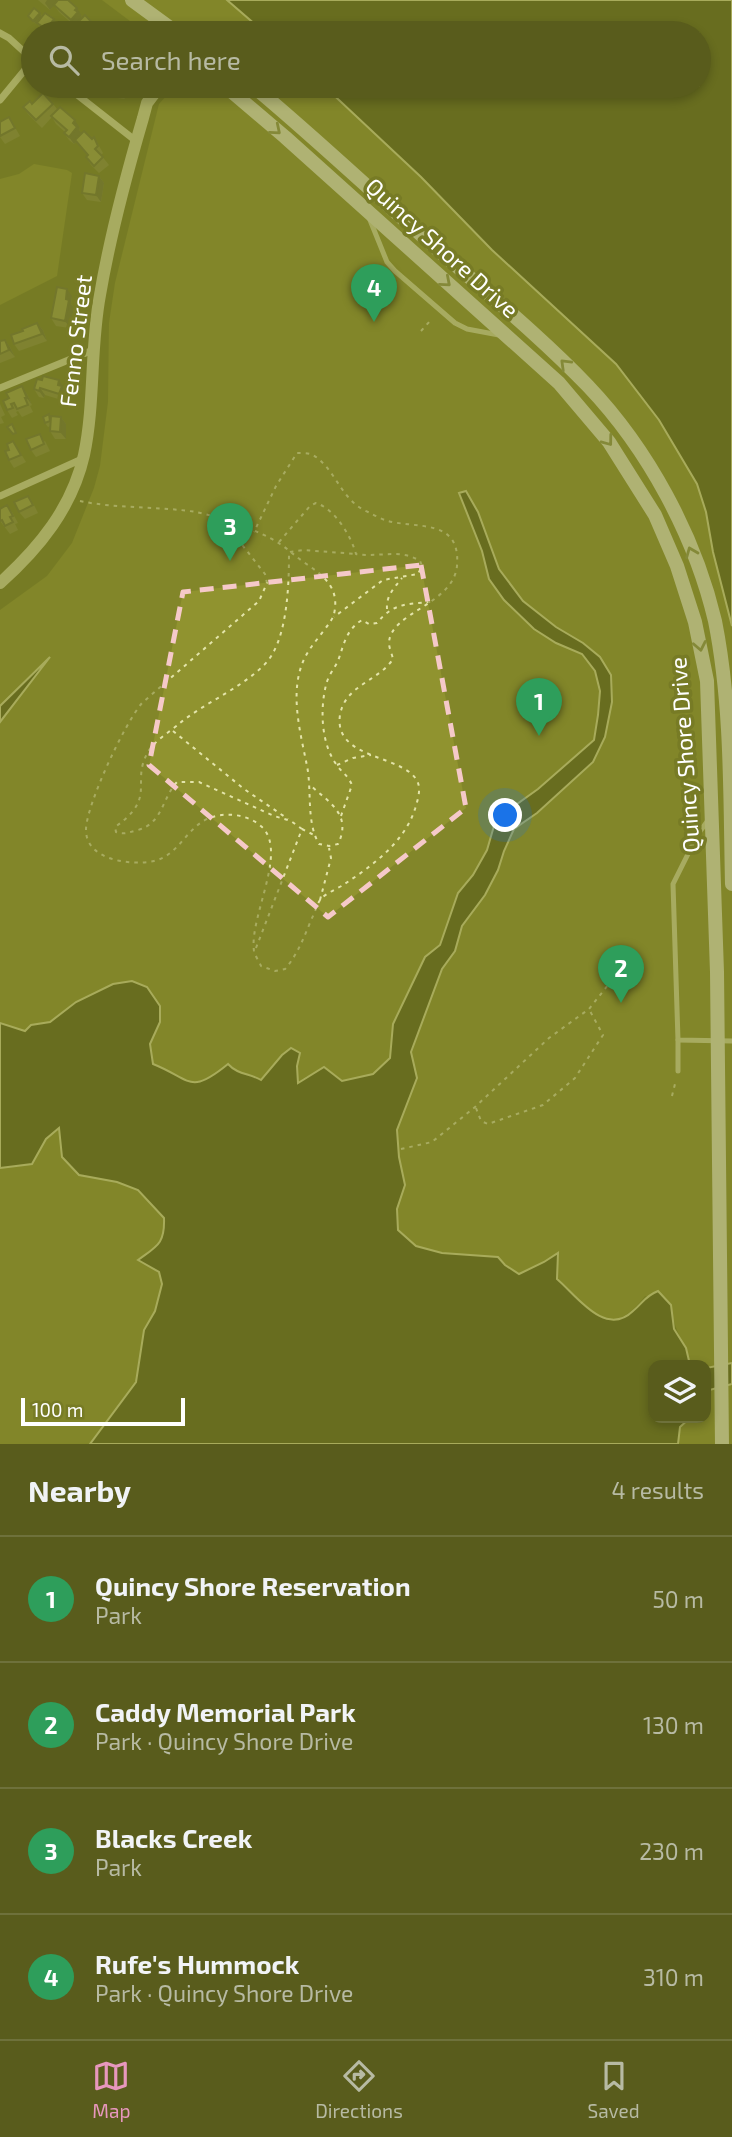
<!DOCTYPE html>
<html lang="en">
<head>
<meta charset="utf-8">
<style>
	:root { --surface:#595c1c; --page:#5f6225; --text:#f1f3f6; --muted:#b7baa3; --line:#6e713b; --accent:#e797bd }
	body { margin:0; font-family:"Exo 2",sans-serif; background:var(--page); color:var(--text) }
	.controls { position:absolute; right:21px; bottom:21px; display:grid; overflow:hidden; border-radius:14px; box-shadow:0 4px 10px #0003 }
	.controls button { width:63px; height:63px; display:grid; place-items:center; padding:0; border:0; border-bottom:2px solid var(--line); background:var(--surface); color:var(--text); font:35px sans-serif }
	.scale { position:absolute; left:21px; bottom:18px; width:164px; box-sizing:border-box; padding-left:7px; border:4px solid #fff; border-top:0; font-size:19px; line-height:24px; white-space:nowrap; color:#fff; -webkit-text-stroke:5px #777b25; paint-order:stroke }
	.you { position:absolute; left:506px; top:816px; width:24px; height:24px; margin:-18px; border:5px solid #fff; border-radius:50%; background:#1a73e8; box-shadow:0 0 0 10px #1a73e833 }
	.badge { display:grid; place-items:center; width:46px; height:46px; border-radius:50%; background:var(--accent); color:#fff; font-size:23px; font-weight:700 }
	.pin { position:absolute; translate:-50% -58px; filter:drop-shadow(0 2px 4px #0008) }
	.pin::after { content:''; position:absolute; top:37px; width:24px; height:21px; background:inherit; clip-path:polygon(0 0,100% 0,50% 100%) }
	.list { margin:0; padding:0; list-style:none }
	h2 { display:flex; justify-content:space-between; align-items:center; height:91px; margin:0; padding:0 28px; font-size:30px }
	h2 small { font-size:23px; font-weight:400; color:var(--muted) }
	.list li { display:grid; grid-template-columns:46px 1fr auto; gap:21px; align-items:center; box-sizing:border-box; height:126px; padding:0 28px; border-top:2px solid var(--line) }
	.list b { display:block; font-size:26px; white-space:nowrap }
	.list p { margin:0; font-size:23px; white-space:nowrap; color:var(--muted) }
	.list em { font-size:23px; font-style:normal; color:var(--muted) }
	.icon { flex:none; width:38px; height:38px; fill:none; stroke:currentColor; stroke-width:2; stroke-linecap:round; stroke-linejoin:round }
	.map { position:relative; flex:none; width:732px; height:1444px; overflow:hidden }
	.search { position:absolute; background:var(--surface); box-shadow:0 4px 10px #0003; left:21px; right:21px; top:21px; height:77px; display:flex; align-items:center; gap:18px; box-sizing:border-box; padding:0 24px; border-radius:38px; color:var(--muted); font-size:26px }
	.sheet { height:595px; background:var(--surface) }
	nav { display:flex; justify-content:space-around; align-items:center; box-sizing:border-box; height:98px; border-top:2px solid var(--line); background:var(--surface); font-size:19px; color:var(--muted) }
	nav a { display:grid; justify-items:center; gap:4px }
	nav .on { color:var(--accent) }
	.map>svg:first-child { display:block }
</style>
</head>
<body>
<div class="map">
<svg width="732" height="1444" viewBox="0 0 732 1444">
	<rect width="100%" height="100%" fill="#777b25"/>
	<!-- green -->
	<g fill="#90932f">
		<polygon points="102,0 227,0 265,33 146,33"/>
		<path d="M175 86H324L421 177 492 250 616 364 659 420 697 484 706 512 713 552 732 626V1363L706 1368V1365H690C685 1343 673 1329 671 1305L645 1296C608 1345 589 1306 557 1279L558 1254 519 1274 505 1265 498 1257 442 1253 416 1246 398 1230 397 1209 405 1185 399 1158 397 1130 417 1078 390 1058 373 1074 342 1081 307 1076 297 1083V1066L299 1053 282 1055 261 1080C249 1072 238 1075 228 1064 188 1096 191 1079 153 1064L150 1044 160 1022 76 1002 50 1022 31 1025 25 1031 0 1023V722L46 663 0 706V610L47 576 72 543 94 488 100 466 108 402 109 323 115 283 159 104Z"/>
		<polygon points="34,164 67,170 72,173 57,276 0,305 0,179 19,174"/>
		<path d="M59 1128 79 1174 117 1182 138 1190 164 1218C165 1243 157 1246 138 1260L159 1272 162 1284 155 1311 144 1330 136 1382 90 1444H0V1168L32 1164 46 1139Z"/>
		<polygon points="732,1384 732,1444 678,1444 679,1427 690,1418 706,1418 706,1391"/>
	</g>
	<!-- water -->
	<g fill="#585c19" stroke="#e4e59d" stroke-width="2">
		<polygon points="227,0 732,0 732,626 713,552 706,512 697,484 659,420 616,364 492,250 421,177 324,86 699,86 699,33 265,33"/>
		<path d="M466 491 478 512 499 569 523 601 556 627 583 643 600 657 611 675 612 702 605 737 593 762 537 813 514 829 504 851 498 870 485 895 462 926 455 951 442 969 411 1052 417 1078 397 1130 399 1157 405 1185 397 1209 398 1230 416 1246 442 1253 498 1257 505 1265 519 1274 544 1262 558 1253 557 1279C576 1295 605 1338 633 1311 643 1303 645 1296 658 1291L671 1305 674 1329 686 1348 690 1365H653V1418H690L680 1427 678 1444H90L136 1382 144 1330 155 1311 162 1284 159 1272 138 1260C157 1246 165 1244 164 1218L138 1190 117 1182 79 1175 62 1157 59 1128 46 1139 32 1164 0 1168V1023L25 1031 31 1025 50 1022 76 1002 113 984 132 981 147 987 160 1006V1022L150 1044 153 1064C191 1079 189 1096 228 1064 238 1075 249 1073 261 1080L282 1055 291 1048 300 1053 297 1066 298 1083 324 1067 342 1081 373 1074 390 1058 393 1024 425 957 440 945 458 893 473 875 487 850 496 819 538 789 594 740 598 715 600 691 595 671 582 654 556 643 534 629 504 600 489 579 482 551 459 493Z"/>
		<polygon points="50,657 0,722 0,706"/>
		<polygon points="732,1363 732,1384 706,1391 706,1368"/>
	</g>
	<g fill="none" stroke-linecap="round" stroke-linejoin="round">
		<!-- path -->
		<g stroke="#e3e4a9" stroke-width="2" stroke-dasharray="3.5 5" stroke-linecap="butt">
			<polyline points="421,331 430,321"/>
			<path d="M80 501C118 509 158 506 196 512 220 517 259 530 280 544 288 549 296 557 305 563 324 576 340 588 334 614 333 621 313 643 308 652 287 686 300 730 307 766 312 790 306 822 319 844L329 846 338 844C352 815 330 803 310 785"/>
			<path d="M232 522 243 546 265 574 267 583 259 601 142 703C125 723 87 803 86 829 85 860 130 866 154 861 180 855 187 825 212 817 229 812 249 815 262 827 288 852 249 917 254 951 255 956 259 961 261 966L275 971 285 969C298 954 304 937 312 918 315 913 317 903 321 899 326 893 337 889 343 885 372 866 404 843 415 809 417 802 421 791 418 783 407 754 333 761 340 715 345 685 379 681 393 659 392 654 389 648 389 643 390 612 453 605 457 566 461 518 418 529 388 521 381 519 374 515 368 512 341 501 336 469 313 455 309 453 302 453 297 453L276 486 254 532"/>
			<path d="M279 542 310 506 316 503C335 509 351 536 356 554 377 558 400 548 420 561L422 566 418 574 383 580 334 617"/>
			<path d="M387 609C386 596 394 588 402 578"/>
			<polyline points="173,731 244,789 288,819"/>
			<polyline points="337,765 353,758 371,755"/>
			<path d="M341 816 352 785C347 774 342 773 336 764 321 743 320 709 326 685 328 676 334 669 338 661 344 644 346 630 362 620L369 624 377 623C393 603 407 604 431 602"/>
			<path d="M302 829 291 821 274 816 199 782H177C162 798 163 823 138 830 129 832 125 835 116 832L115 827C158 797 130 783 148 752 154 741 171 731 180 723 206 702 240 689 264 665 288 642 289 583 289 552L303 550 356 554"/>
			<polyline points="320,900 331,858 329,848"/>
			<polyline points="256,948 302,829 314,835"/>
			<polyline points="672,1096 676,1080"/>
			<polyline points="476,1108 481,1121 488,1124 543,1105 575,1078 603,1035 590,1011"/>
			<polyline points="401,1149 432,1142 475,1107 549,1038 589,1009 608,985"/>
			<polyline points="706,1365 708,1381"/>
		</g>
		<!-- service -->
		<g stroke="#e3e4a9" stroke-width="5">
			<polyline points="370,220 387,262 395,271 455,323 467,329 499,335"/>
			<polyline points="709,819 698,834 673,884 678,1040 732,1041"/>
			<polyline points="678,1071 678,1040"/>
		</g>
		<!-- minor -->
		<g stroke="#e3e4a9" stroke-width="7">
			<polyline points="0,33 9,38 33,60"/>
			<polyline points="66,86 136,141"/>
			<polyline points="0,100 33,60"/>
			<polyline points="0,388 93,350"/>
			<polyline points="0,496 82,459"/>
		</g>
		<!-- tertiary -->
		<path stroke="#e3e4a9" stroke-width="12" d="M0 583C39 548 72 508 84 455 95 403 90 348 100 295 110 236 126 176 143 118L147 103 160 86"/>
		<!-- secondary -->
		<g stroke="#f3f4d2" stroke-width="14">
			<polyline points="132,0 177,33"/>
			<polyline points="225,86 285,137 559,383 609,442 655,515 677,566 695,622 707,681 717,972 722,1444"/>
			<path d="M253 86C313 136 369 189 427 240 481 288 538 334 588 386 648 449 695 536 715 621 732 706 730 797 732 884"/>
		</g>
	</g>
	<!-- wall -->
	<g fill="#898b3f">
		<polygon points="38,0 68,0 82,16 81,17 82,19 99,30 101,33 83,33 78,26 76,27 59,12 54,5 50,10"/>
		<polygon points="40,13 42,16 59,27 53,33 46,33 42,30 37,23 36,24 28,16"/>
		<polygon points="98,86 127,86 125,99 111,97 109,93 102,92"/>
		<polygon points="32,104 53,104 57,109 80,128 79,130 81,133 92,139 94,137 103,153 101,155 109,165 99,173 91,165 86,157 88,156 76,142 74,144 69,140 64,133 65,132 56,124 52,117 42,128 28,114 23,107"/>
		<polygon points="9,117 20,136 5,144 0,137 0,122"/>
		<polygon points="99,176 104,183 101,202 87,200 82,193"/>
		<polygon points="72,296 71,304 74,307 70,328 56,326 51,318"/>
		<polygon points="37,323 43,330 47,341 19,351 14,344 23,331"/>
		<polygon points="5,340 10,347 15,357 0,363 0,341"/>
		<polygon points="42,380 64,388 67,393 65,401 45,395 44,398 39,397 34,389"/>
		<polygon points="22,386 27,394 32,405 30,406 33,412 22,417 18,411 16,412 18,415 12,418 7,410 9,398"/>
		<polygon points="0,404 5,415 1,417 4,423 0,424"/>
		<polygon points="51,416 61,417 66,424 66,439 55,439 50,431 50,426 48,427 45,423"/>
		<polygon points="13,441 26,462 14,468 9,460 9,450"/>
		<polygon points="45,441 50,451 36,457 31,450"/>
		<polygon points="33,503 38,513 25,519 19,512"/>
		<polygon points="12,512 18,523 15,524 18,530 10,534 0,521"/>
	</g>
	<!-- shaded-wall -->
	<g fill="#6f7133">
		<polygon points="47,0 58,0 58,1 50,10 45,3"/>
		<polygon points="77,8 82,16 81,17 83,20 76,27 71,20"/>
		<polygon points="40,13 42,17 36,24 33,21"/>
		<polygon points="54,19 59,27 53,33 48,33 46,29"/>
		<polygon points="121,86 127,86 125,99 120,92"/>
		<polygon points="75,120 80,128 79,130 83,135 74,144 69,137 73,123"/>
		<polygon points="99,176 104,183 101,202 96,195"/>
		<polygon points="67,289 72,296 71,304 74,307 70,328 65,321 66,299"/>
		<polygon points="37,323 43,330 47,341 42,334"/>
		<polygon points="5,340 10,347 15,357 9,350"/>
		<polygon points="59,380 67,393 65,401 59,394 58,385"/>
		<polygon points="22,386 27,394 32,405 27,398"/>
		<polygon points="40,388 45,395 44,398 39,391"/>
		<polygon points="61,417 66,424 66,439 60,432"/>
	</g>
	<!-- building -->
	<g fill="#9fa249" stroke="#6f7133" stroke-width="2">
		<polygon points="58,0 68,0 77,8 75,10 78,12 71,20 54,5"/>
		<polygon points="34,8 40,13 33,21 28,16"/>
		<polygon points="45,13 54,19 46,29 37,23"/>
		<polygon points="85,15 99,30 95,33 85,33 76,24"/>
		<polygon points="105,86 121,86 120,92 106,89 107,86"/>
		<polygon points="43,93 53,104 36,120 23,107 30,101 32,104"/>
		<polygon points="60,107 75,120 73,123 77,127 69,137 64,133 67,130 51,116"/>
		<polygon points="9,117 15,128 0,136 0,122"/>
		<polygon points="84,131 92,139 94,137 98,146 95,149 103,157 94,166 86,157 88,155 75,140"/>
		<polygon points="85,173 99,176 96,195 82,193"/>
		<polygon points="57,287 67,289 66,299 69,300 65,321 51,318"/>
		<polygon points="37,323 42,334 14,344 11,335 23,331 22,329"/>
		<polygon points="5,340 9,350 0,354 0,341"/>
		<polygon points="43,376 59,380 58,385 62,386 59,394 40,388 39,391 34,389 37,379 42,380"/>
		<polygon points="22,386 27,398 25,398 28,405 17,409 14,403 11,404 13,408 7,410 3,401 9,398 6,393"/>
		<polygon points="49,414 50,421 45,423 43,417"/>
		<polygon points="51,416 61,417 60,432 50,431"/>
		<polygon points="12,424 16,433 13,434 7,427"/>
		<polygon points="40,434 44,444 31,450 26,439"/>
		<polygon points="13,441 21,455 9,460 5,451 9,450 7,444"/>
		<polygon points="28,496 33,505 19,512 14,502"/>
		<polygon points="7,505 13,516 10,517 13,522 5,526 2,520 0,521 0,509"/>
	</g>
	<!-- one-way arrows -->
	<defs><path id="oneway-chevron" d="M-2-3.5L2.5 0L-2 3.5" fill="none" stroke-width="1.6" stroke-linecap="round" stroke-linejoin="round" transform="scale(1.75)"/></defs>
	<g stroke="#969950">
		<use href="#oneway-chevron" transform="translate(276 130) rotate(40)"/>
		<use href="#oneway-chevron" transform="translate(446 282) rotate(41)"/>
		<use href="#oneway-chevron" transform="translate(565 364) rotate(-136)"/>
		<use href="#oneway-chevron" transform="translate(608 441) rotate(53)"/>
		<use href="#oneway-chevron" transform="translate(691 552) rotate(-112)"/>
		<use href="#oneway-chevron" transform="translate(700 646) rotate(79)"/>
	</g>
	<!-- marked area -->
	<path d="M0 0H732V1444H0ZM421 565 466 808 328 917 149 765 183 592Z" fill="#777b25" fill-opacity=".55" fill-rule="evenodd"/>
	<path fill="none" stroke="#f5c9c9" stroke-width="5" stroke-dasharray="14 9" stroke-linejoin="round" d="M421 565 466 808 328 917 149 765 183 592Z"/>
	<g text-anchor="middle" stroke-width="7" stroke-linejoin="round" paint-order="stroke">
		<!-- street labels -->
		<g font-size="23" fill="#fff" stroke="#777b25">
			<text transform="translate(442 248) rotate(42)" y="8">Quincy Shore Drive</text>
			<text transform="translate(76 341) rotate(-83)" y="8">Fenno Street</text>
			<text transform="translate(685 755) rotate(-94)" y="8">Quincy Shore Drive</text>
		</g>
	</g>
</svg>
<div class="controls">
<button><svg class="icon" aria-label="layers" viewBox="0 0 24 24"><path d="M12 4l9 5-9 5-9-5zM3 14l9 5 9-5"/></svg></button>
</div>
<div class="scale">100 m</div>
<div class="you"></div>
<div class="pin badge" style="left:539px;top:736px;background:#2e9e5b">1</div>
<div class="pin badge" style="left:621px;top:1003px;background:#2e9e5b">2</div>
<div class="pin badge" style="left:230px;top:561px;background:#2e9e5b">3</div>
<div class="pin badge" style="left:374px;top:322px;background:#2e9e5b">4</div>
<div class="search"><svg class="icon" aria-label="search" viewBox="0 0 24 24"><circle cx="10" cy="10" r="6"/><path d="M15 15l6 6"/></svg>Search here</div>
</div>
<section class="sheet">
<h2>Nearby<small>4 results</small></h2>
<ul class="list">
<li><span class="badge" style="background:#2e9e5b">1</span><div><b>Quincy Shore Reservation</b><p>Park</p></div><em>50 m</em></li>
<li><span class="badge" style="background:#2e9e5b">2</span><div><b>Caddy Memorial Park</b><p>Park · Quincy Shore Drive</p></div><em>130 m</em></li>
<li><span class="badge" style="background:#2e9e5b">3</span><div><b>Blacks Creek</b><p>Park</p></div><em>230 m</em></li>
<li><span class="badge" style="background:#2e9e5b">4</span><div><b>Rufe's Hummock</b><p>Park · Quincy Shore Drive</p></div><em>310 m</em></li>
</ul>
</section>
<nav>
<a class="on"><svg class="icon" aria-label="map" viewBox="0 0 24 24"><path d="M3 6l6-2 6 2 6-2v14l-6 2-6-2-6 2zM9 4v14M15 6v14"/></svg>Map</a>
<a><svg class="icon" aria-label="directions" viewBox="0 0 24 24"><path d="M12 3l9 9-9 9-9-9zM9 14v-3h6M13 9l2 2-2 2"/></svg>Directions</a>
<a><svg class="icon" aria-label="saved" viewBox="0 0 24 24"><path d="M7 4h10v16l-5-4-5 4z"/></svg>Saved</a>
</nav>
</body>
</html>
